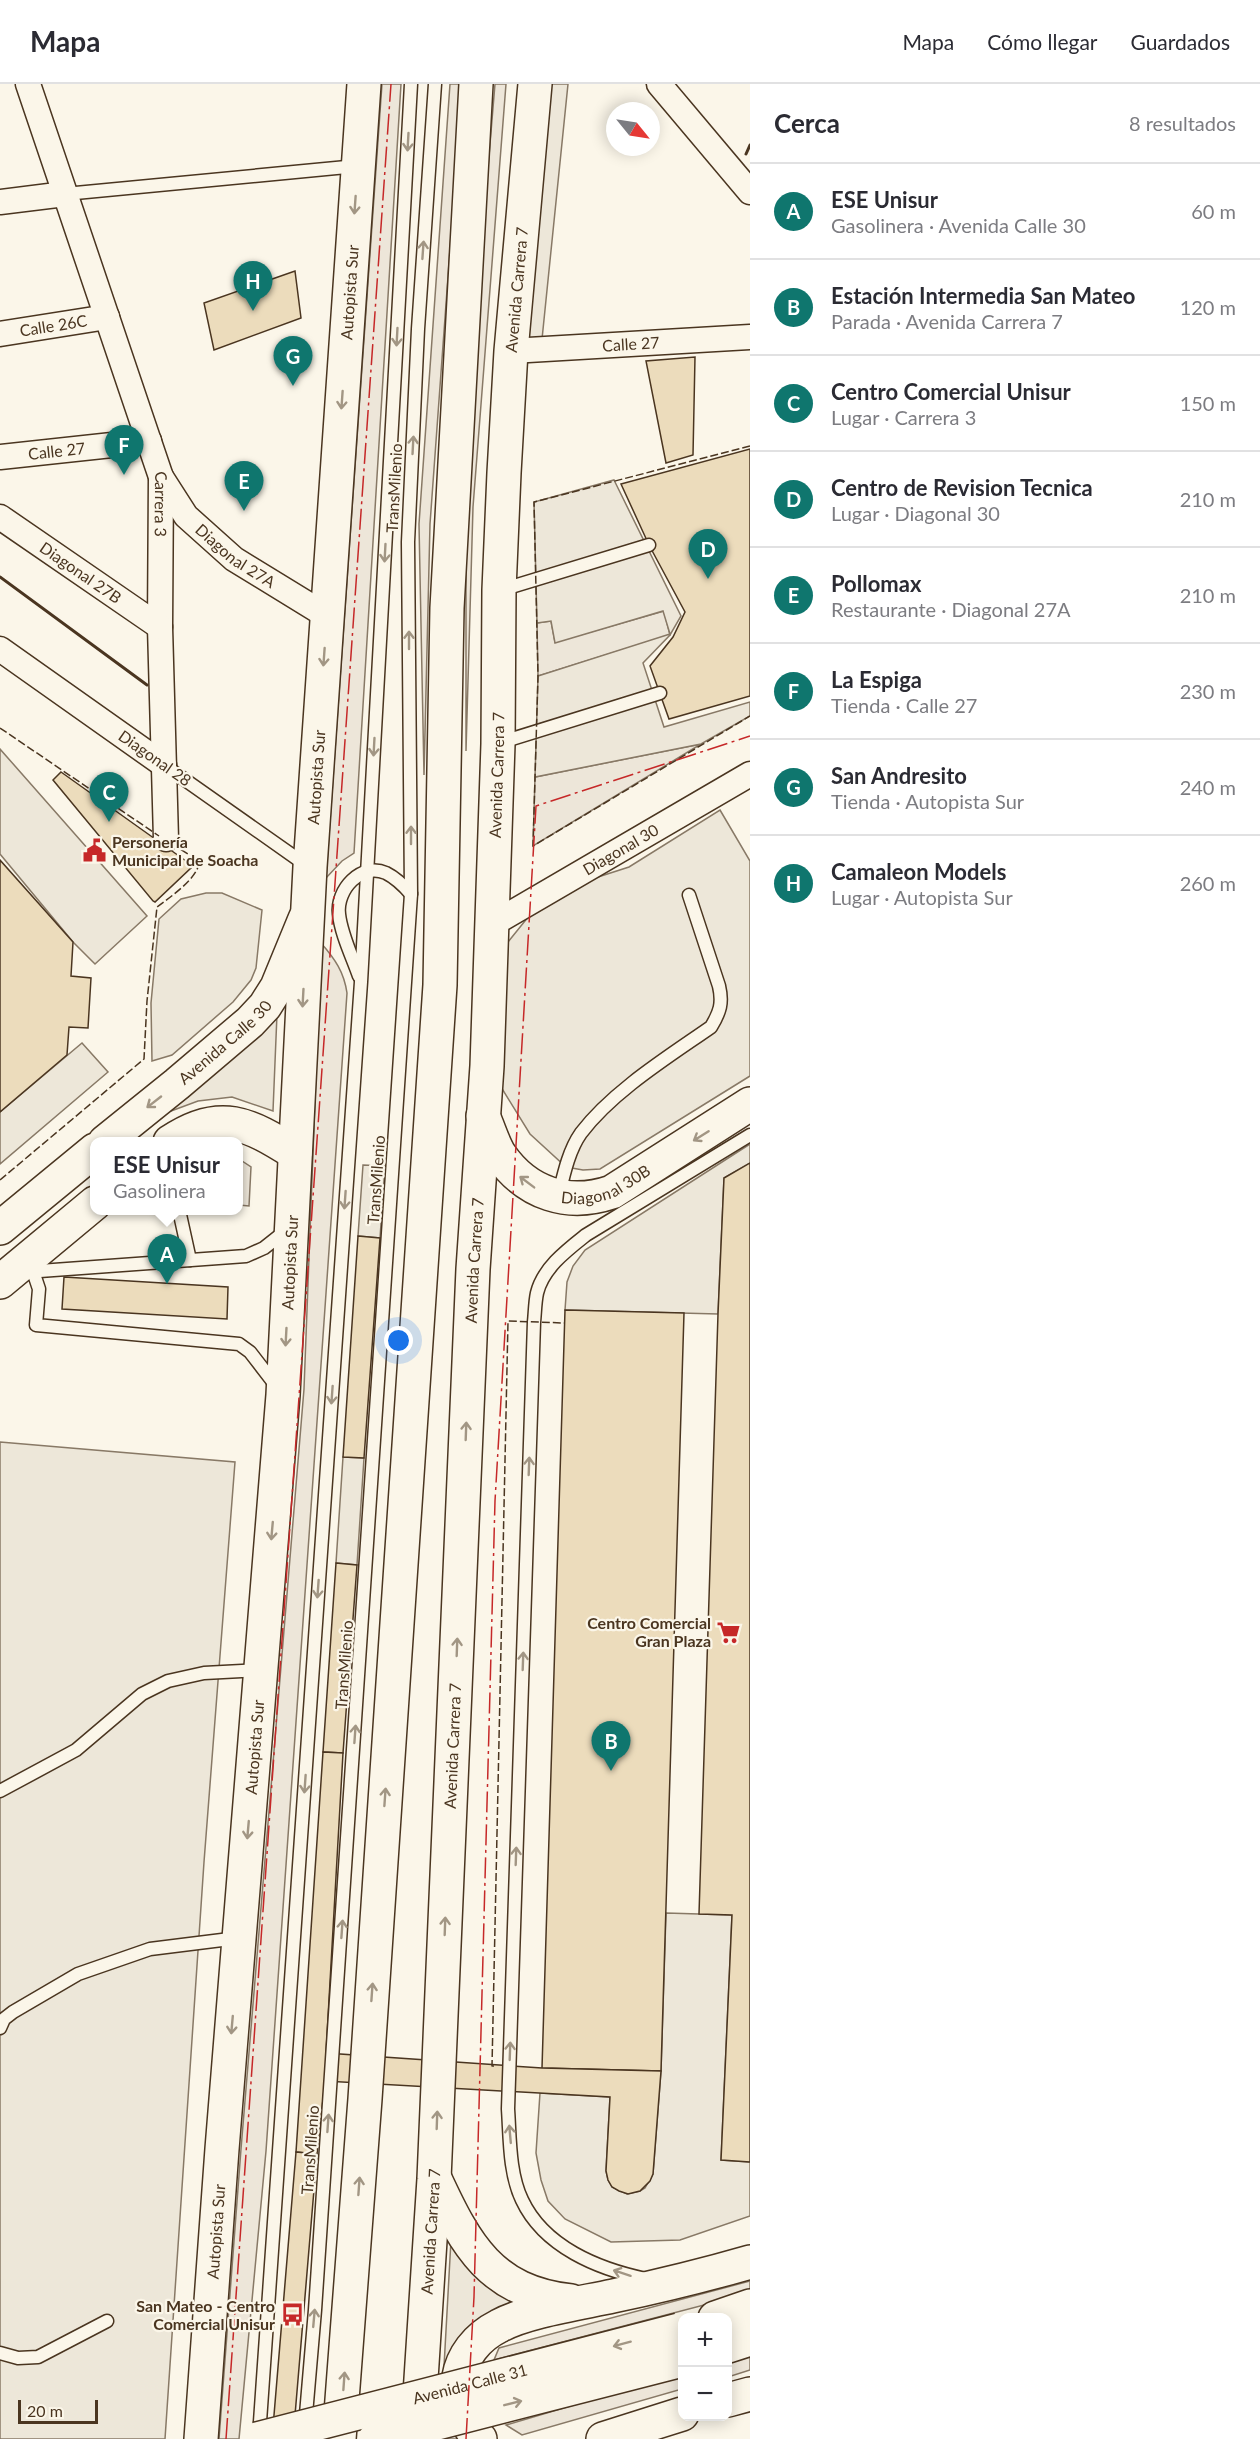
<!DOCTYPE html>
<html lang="es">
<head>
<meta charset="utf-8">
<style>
	:root { --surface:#fff; --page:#f7f7f7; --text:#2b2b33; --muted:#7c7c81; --line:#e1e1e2; --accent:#0f766e }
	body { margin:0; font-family:Lato,sans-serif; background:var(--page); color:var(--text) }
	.controls { position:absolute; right:18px; bottom:18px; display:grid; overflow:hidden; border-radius:12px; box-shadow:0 3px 15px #0003 }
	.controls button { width:54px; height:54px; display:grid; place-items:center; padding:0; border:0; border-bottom:2px solid var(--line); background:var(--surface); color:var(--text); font:30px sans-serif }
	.compass { position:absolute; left:606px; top:18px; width:54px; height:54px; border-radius:50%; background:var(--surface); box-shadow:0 3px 15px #0003; rotate:120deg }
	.scale { position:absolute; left:18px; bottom:15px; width:80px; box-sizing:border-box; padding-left:6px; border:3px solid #4a3520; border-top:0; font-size:16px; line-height:21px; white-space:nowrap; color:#4a3520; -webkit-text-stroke:4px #fbf6e9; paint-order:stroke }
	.you { position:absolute; left:399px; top:1257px; width:21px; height:21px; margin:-15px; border:4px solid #fff; border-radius:50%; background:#1a73e8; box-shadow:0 0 0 9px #1a73e833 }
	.badge { display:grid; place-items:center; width:39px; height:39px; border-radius:50%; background:var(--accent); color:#fff; font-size:20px; font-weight:700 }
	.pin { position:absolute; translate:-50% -50px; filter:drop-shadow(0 2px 3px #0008) }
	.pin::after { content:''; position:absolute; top:32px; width:21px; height:18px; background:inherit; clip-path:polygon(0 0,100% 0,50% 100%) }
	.popup { position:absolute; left:90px; top:1053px; width:153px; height:78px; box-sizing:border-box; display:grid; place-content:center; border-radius:12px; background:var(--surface); filter:drop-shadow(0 2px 4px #0005); font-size:20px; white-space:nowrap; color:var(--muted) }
	.popup b { font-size:22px; color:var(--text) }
	.popup::after { content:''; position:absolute; left:50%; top:100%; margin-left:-12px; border:12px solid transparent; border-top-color:var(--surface) }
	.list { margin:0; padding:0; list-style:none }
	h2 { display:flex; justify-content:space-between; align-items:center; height:78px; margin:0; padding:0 24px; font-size:26px }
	h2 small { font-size:20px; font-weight:400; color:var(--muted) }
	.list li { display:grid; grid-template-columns:39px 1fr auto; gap:18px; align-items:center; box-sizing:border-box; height:96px; padding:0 24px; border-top:2px solid var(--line) }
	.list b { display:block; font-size:22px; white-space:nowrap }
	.list p { margin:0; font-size:20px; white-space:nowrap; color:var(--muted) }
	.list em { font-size:20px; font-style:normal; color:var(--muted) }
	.map { position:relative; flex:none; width:750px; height:2355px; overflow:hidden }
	header { display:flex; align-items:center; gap:36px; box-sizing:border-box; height:84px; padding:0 30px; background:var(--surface); border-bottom:2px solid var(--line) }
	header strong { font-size:28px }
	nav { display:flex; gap:33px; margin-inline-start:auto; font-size:21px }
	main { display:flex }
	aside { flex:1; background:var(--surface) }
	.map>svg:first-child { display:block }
</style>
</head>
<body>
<header>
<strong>Mapa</strong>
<nav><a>Mapa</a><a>Cómo llegar</a><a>Guardados</a></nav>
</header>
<main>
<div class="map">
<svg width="750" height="2355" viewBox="0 0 750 2355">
	<rect width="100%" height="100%" fill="#fbf6e9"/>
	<!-- green -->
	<g fill="#ede6d9" stroke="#887966" stroke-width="1.5">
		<polygon points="382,0 401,0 354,769 342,777 326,794"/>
		<polygon points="450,0 462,0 430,440 424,691 419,440"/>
		<polygon points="495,0 506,0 473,423 466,667 466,436 478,204"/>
		<polygon points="664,527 670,551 538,592 537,539 551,537 555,558"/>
		<polygon points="701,660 533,762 535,693"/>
		<path d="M321 859C335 875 344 888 347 909L266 2067 239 2355H219L241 2065 304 1305Z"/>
		<polygon points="239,1075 251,1083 249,1122 239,1121"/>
		<polygon points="750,2197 750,2209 494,2276 499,2264"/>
		<polygon points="750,2269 750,2286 728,2293 728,2275"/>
		<polygon points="682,2289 682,2305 522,2351 506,2341"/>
	</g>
	<!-- parking -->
	<g fill="#ede7d9" stroke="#887966" stroke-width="1.5">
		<polygon points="549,0 568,0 541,265 525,267"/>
		<polygon points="614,396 681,532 670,551 643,579 664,643 750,618 750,632 701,660 535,693 538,592 670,550 663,527 555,559 551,537 537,539 534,418"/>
		<polygon points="0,665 147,832 95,880 73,858 0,770"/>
		<polygon points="720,726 750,777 750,992 600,1085 583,1086 566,1083 530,1050 501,1003 508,858 533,827 567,803 629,783"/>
		<polygon points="206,809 222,809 262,826 256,884 251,896 233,918 172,971 152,977 151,919 159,835 181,815"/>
		<polygon points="277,930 273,1027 232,1013 198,1017 163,1030"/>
		<polygon points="82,959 108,988 0,1080 0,1028"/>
		<polygon points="750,1060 750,1079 724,1094 718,1230 565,1226 567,1198 573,1182 585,1166"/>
		<polygon points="363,1081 385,1082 380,1154 358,1152"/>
		<polygon points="0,1358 235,1378 204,1778 165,2355 0,2355"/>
		<polygon points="343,1373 364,1374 357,1481 336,1479"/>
		<polygon points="666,1829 732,1831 721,2076 750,2078 750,2132 680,2156 611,2158 565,2135 548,2117 541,2096 536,2069 540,2009 610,2013 606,2087 608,2096 612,2103 627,2110 640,2107 645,2104 653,2090 661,1987"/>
		<polygon points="451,2156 527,2218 460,2267 459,2355 440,2355"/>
	</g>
	<!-- building -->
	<g fill="#ecdcbc" stroke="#4a3520" stroke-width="1.5">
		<polygon points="295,187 301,234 214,266 204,219"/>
		<polygon points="695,273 693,371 666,379 646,277"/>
		<polygon points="750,365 750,612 669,635 650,582 673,553 685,528 649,461 621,400"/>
		<polygon points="61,688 193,782 155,818 153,817 53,696"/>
		<polygon points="0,776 73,858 71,892 91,894 88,944 69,943 67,971 0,1028"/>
		<polygon points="750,1079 750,2078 721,2076 732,1831 699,1830 718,1230 724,1094"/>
		<polygon points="358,1152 380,1154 364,1374 343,1373"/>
		<polygon points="64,1193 228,1203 227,1235 62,1225"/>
		<polygon points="565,1226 684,1229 661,1987 542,1984"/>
		<polygon points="336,1479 357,1481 343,1669 323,1668"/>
		<polygon points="323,1668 343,1669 326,1969 542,1984 661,1987 653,2090 650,2097 640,2107 628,2110 619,2107 612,2103 608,2096 606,2087 610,2013 325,1997 317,2070 296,2068"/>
		<polygon points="296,2068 317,2070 293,2355 272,2355"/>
	</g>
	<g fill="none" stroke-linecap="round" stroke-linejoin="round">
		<defs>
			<g id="service">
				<polyline points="65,110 357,82"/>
				<polyline points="501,506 649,461"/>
				<polyline points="499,659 660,609"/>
				<polyline points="164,681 306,781"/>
				<path d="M359 892C352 872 341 850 339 830 336 806 361 778 386 789 396 794 404 802 411 810"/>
				<path d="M559 1110C564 1089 569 1066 581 1049 613 1007 668 973 711 943 720 928 723 919 719 902L689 811"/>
				<polyline points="179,1126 190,1176"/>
				<polyline points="33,1187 39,1205 36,1241 239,1260 250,1268 277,1303"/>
				<polyline points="26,1188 246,1172 264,1164 288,1145"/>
				<polyline points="0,1707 76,1666 142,1610 168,1597 204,1589 260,1586"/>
				<polyline points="0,1944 4,1935 13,1928 78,1890 150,1865 238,1854"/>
				<path d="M646 2195C598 2185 544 2163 522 2116 509 2089 510 2054 508 2025L534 1238C535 1229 535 1218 537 1209 543 1184 567 1166 586 1151L750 1051"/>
				<polyline points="0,2269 18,2274 38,2273 107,2237"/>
				<polyline points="305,2342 315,2226 411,810 408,458 418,245 435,0"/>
				<polyline points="259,2352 361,898 411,0"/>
			</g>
			<g id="minor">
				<path id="s1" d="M28 0 161 393 160 543 166 755"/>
				<polyline points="659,0 750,108"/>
				<polyline points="0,118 65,110"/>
				<path id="s2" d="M0 250 107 233"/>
				<path id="s3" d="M511 267 750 253"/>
				<path id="s4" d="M0 373 149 357"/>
				<path id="s5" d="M161 393 186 432 234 475 327 532"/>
				<path id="s6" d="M0 433 160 543"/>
				<polyline points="0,565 164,681"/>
				<path id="s7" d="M491 841 750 690"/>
			</g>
			<g id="secondary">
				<path id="s8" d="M483 1032C489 1045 493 1060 500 1071 527 1110 568 1123 612 1108L750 1020"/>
				<polyline points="715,2234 750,2222"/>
				<polyline points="728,2262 750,2255"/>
			</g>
			<g id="primary">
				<path id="s9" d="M105 1058 177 1000 250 938 265 922 277 903 305 835"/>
				<path d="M170 1058C220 1024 249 1040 295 1069"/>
				<polyline points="0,1144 95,1066"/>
				<polyline points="0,1198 95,1119"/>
				<path d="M435 2095C466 2162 491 2208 571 2217"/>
				<polyline points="728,2316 750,2310"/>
				<path id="s10" d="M418 2341 434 2095 473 1185 487 982 498 660 499 506 504 389 511 267 535 0"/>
				<path d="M480 2355C444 2319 453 2265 499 2242 526 2227 581 2219 613 2212 660 2202 705 2191 750 2178"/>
				<polyline points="603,2355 682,2330"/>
			</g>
			<g id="trunk">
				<path id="s11" d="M201 2355 222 2065 283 1311 310 783 364 0"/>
				<polyline points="339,2355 365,2015 440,901 447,524 476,0"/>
			</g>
		</defs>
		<!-- service casing -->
		<use href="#service" stroke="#4a3520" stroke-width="15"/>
		<!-- minor casing -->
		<use href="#minor" stroke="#4a3520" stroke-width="27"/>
		<!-- secondary casing -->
		<use href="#secondary" stroke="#4a3520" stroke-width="36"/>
		<!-- primary casing -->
		<use href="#primary" stroke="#4a3520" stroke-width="36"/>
		<!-- trunk casing -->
		<use href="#trunk" stroke="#4a3520" stroke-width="36"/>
		<!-- service -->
		<use href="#service" stroke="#fbf6e9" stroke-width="12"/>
		<!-- minor -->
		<use href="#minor" stroke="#fbf6e9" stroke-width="24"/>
		<!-- secondary -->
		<use href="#secondary" stroke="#fbf6e9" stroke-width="33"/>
		<!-- primary -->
		<use href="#primary" stroke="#fbf6e9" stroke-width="33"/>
		<!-- trunk -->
		<use href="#trunk" stroke="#fbf6e9" stroke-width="33"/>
		<defs>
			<g id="secondary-bridge">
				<path id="s12" d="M257 2355 679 2246"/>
				<polyline points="375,2355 682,2276"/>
			</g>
		</defs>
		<!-- secondary-bridge casing -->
		<use href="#secondary-bridge" stroke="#4a3520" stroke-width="36" stroke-linecap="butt"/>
		<!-- secondary-bridge -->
		<use href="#secondary-bridge" stroke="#fbf6e9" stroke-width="33"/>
		<!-- fence -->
		<g stroke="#4a3520" stroke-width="1.5" stroke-dasharray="8 3" stroke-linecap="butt">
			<polyline points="750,362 534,418 538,592 533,762 750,632"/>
			<polyline points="0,644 159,752"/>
			<path d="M0 1096 144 975 147 917 157 823C169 814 200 793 199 777L172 760"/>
			<polyline points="494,1982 492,1982 508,1237 564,1239"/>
		</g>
		<!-- wall -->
		<g stroke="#4a3520" stroke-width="3">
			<polyline points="746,70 750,61"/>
			<polyline points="0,493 147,601"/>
		</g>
		<!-- power -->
		<g stroke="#c62828" stroke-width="1.5" stroke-dasharray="21 4.5 3 4.5" stroke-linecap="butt">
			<polyline points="226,2355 391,0"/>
			<polyline points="466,2355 474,2213 495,1417 536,722 750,652"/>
		</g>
	</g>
	<!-- one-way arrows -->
	<defs><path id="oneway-shaft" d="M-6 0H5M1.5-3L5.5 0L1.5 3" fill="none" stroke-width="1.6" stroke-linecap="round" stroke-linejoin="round" transform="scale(1.5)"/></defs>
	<g stroke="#a29684">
		<use href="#oneway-shaft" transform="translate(408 58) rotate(93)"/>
		<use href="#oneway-shaft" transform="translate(355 121) rotate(94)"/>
		<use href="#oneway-shaft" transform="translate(423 166) rotate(-86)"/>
		<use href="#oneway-shaft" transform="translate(397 253) rotate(93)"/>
		<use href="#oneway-shaft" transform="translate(342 316) rotate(94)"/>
		<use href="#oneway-shaft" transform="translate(413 361) rotate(-87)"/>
		<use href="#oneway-shaft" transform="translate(385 469) rotate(93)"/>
		<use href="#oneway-shaft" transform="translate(409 556) rotate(-90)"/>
		<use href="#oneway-shaft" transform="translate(324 573) rotate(94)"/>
		<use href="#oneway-shaft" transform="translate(374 663) rotate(93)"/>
		<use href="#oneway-shaft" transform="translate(411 751) rotate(-90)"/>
		<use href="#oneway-shaft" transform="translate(303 914) rotate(93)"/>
		<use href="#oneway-shaft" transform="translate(154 1018) rotate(142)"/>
		<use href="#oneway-shaft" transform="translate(701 1052) rotate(148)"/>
		<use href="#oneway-shaft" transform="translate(527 1098) rotate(-143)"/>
		<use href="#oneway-shaft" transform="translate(345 1116) rotate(94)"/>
		<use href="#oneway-shaft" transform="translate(286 1253) rotate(93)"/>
		<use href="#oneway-shaft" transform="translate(332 1311) rotate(94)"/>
		<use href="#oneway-shaft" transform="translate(466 1347) rotate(-88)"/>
		<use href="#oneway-shaft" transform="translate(529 1382) rotate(-88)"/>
		<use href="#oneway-shaft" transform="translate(272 1447) rotate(95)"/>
		<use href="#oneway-shaft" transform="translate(318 1505) rotate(94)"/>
		<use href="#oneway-shaft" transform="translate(457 1563) rotate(-88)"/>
		<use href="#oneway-shaft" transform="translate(523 1577) rotate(-88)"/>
		<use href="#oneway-shaft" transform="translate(355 1650) rotate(-86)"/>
		<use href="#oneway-shaft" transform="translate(305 1700) rotate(94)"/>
		<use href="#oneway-shaft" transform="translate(385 1713) rotate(-86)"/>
		<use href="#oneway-shaft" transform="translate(248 1746) rotate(95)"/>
		<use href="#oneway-shaft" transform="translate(516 1772) rotate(-88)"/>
		<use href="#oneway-shaft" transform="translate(445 1842) rotate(-88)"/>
		<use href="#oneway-shaft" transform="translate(342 1845) rotate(-86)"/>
		<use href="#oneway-shaft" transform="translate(372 1908) rotate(-86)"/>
		<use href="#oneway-shaft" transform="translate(232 1941) rotate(95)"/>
		<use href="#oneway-shaft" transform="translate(510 1967) rotate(-88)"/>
		<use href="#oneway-shaft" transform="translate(437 2036) rotate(-88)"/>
		<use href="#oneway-shaft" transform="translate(328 2039) rotate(-86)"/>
		<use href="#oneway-shaft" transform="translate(510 2050) rotate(-95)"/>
		<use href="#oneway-shaft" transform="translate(359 2102) rotate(-86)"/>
		<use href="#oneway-shaft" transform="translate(622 2189) rotate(-162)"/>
		<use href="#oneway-shaft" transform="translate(314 2234) rotate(-85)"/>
		<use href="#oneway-shaft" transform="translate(622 2260) rotate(165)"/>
		<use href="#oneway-shaft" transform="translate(344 2297) rotate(-86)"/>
		<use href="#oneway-shaft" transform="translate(513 2319) rotate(-14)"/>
	</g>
	<!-- icons -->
	<defs>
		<symbol id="civic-bare" viewBox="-9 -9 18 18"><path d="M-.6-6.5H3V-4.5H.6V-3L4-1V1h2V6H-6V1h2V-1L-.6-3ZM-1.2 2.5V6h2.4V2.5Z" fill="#c62828" stroke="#fbf6e9" stroke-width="2.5" paint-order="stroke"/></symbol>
		<symbol id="supermarket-bare" viewBox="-9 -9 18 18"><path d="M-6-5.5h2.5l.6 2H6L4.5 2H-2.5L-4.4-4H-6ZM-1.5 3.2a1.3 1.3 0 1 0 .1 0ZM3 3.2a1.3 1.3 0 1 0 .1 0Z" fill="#c62828" stroke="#fbf6e9" stroke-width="2.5" paint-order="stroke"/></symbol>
		<symbol id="bus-bare" viewBox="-9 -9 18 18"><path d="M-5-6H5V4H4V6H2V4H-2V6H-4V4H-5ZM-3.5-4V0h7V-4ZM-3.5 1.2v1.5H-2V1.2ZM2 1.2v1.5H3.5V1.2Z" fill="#c62828" stroke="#fbf6e9" stroke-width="2.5" paint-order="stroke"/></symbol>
	</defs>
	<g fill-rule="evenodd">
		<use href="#civic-bare" x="78" y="750" width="33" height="33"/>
		<use href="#supermarket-bare" x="712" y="1532" width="33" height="33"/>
		<use href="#bus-bare" x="276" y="2214" width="33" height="33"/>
	</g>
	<g text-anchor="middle" stroke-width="4.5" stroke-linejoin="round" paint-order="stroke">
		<!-- street labels -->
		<g font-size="16" fill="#4a3520" stroke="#fbf6e9">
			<text dy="6" stroke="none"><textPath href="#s10" startOffset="2138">Avenida Carrera 7</textPath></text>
			<text dy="6" stroke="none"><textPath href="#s11" startOffset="2152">Autopista Sur</textPath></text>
			<text dy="6" stroke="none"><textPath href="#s2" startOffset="54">Calle 26C</textPath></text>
			<text dy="6" stroke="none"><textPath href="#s3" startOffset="120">Calle 27</textPath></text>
			<text dy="6" stroke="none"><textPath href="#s4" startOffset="57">Calle 27</textPath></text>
			<text transform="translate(394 404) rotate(-87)" y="6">TransMilenio</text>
			<text dy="6" stroke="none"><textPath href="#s1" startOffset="442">Carrera 3</textPath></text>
			<text dy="6" stroke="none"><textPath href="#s5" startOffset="110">Diagonal 27A</textPath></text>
			<text dy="6" stroke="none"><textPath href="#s6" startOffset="98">Diagonal 27B</textPath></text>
			<text transform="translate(155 674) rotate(35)" y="6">Diagonal 28</text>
			<text dy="6" stroke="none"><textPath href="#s10" startOffset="1652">Avenida Carrera 7</textPath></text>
			<text dy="6" stroke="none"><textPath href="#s11" startOffset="1666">Autopista Sur</textPath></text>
			<text dy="6" stroke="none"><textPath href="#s7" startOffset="150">Diagonal 30</textPath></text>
			<text dy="6" stroke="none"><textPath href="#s9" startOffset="156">Avenida Calle 30</textPath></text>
			<text dy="6" stroke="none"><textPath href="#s8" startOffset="166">Diagonal 30B</textPath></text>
			<text transform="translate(376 1096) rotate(-86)" y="6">TransMilenio</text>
			<text dy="6" stroke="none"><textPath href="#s10" startOffset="1166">Avenida Carrera 7</textPath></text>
			<text dy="6" stroke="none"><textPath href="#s11" startOffset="1180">Autopista Sur</textPath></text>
			<text transform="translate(344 1581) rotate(-86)" y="6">TransMilenio</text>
			<text dy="6" stroke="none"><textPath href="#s11" startOffset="694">Autopista Sur</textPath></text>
			<text dy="6" stroke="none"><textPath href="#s10" startOffset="680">Avenida Carrera 7</textPath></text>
			<text transform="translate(310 2066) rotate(-86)" y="6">TransMilenio</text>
			<text dy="6" stroke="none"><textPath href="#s11" startOffset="208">Autopista Sur</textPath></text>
			<text dy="6" stroke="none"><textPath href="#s10" startOffset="194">Avenida Carrera 7</textPath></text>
			<text dy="6" stroke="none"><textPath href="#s12" startOffset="220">Avenida Calle 31</textPath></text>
		</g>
		<!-- poi labels -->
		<g font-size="16" font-weight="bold" fill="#4a3520" stroke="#fbf6e9" text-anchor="end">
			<text x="112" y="764" text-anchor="start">Personería<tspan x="112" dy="18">Municipal de Soacha</tspan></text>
			<text x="711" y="1545">Centro Comercial<tspan x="711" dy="18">Gran Plaza</tspan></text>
			<text x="275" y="2228">San Mateo - Centro<tspan x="275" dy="18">Comercial Unisur</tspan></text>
		</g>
	</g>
</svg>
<div class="controls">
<button>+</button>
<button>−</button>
</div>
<svg class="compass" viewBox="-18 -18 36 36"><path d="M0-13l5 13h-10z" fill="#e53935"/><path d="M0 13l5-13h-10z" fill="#7c7c81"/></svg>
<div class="scale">20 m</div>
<div class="you"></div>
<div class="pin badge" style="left:167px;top:1200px">A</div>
<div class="popup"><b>ESE Unisur</b>Gasolinera</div>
<div class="pin badge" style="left:611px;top:1687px">B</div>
<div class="pin badge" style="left:109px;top:738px">C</div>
<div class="pin badge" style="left:708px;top:495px">D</div>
<div class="pin badge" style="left:244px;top:427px">E</div>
<div class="pin badge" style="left:124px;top:391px">F</div>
<div class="pin badge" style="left:293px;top:302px">G</div>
<div class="pin badge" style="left:253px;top:227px">H</div>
</div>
<aside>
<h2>Cerca<small>8 resultados</small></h2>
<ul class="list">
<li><span class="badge">A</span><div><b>ESE Unisur</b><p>Gasolinera · Avenida Calle 30</p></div><em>60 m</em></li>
<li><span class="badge">B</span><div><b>Estación Intermedia San Mateo</b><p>Parada · Avenida Carrera 7</p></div><em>120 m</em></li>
<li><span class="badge">C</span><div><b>Centro Comercial Unisur</b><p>Lugar · Carrera 3</p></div><em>150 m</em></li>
<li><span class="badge">D</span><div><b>Centro de Revision Tecnica</b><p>Lugar · Diagonal 30</p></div><em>210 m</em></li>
<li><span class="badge">E</span><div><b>Pollomax</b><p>Restaurante · Diagonal 27A</p></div><em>210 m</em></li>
<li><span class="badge">F</span><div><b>La Espiga</b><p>Tienda · Calle 27</p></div><em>230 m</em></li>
<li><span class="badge">G</span><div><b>San Andresito</b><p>Tienda · Autopista Sur</p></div><em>240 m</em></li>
<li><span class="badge">H</span><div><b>Camaleon Models</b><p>Lugar · Autopista Sur</p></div><em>260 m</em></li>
</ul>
</aside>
</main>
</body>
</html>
